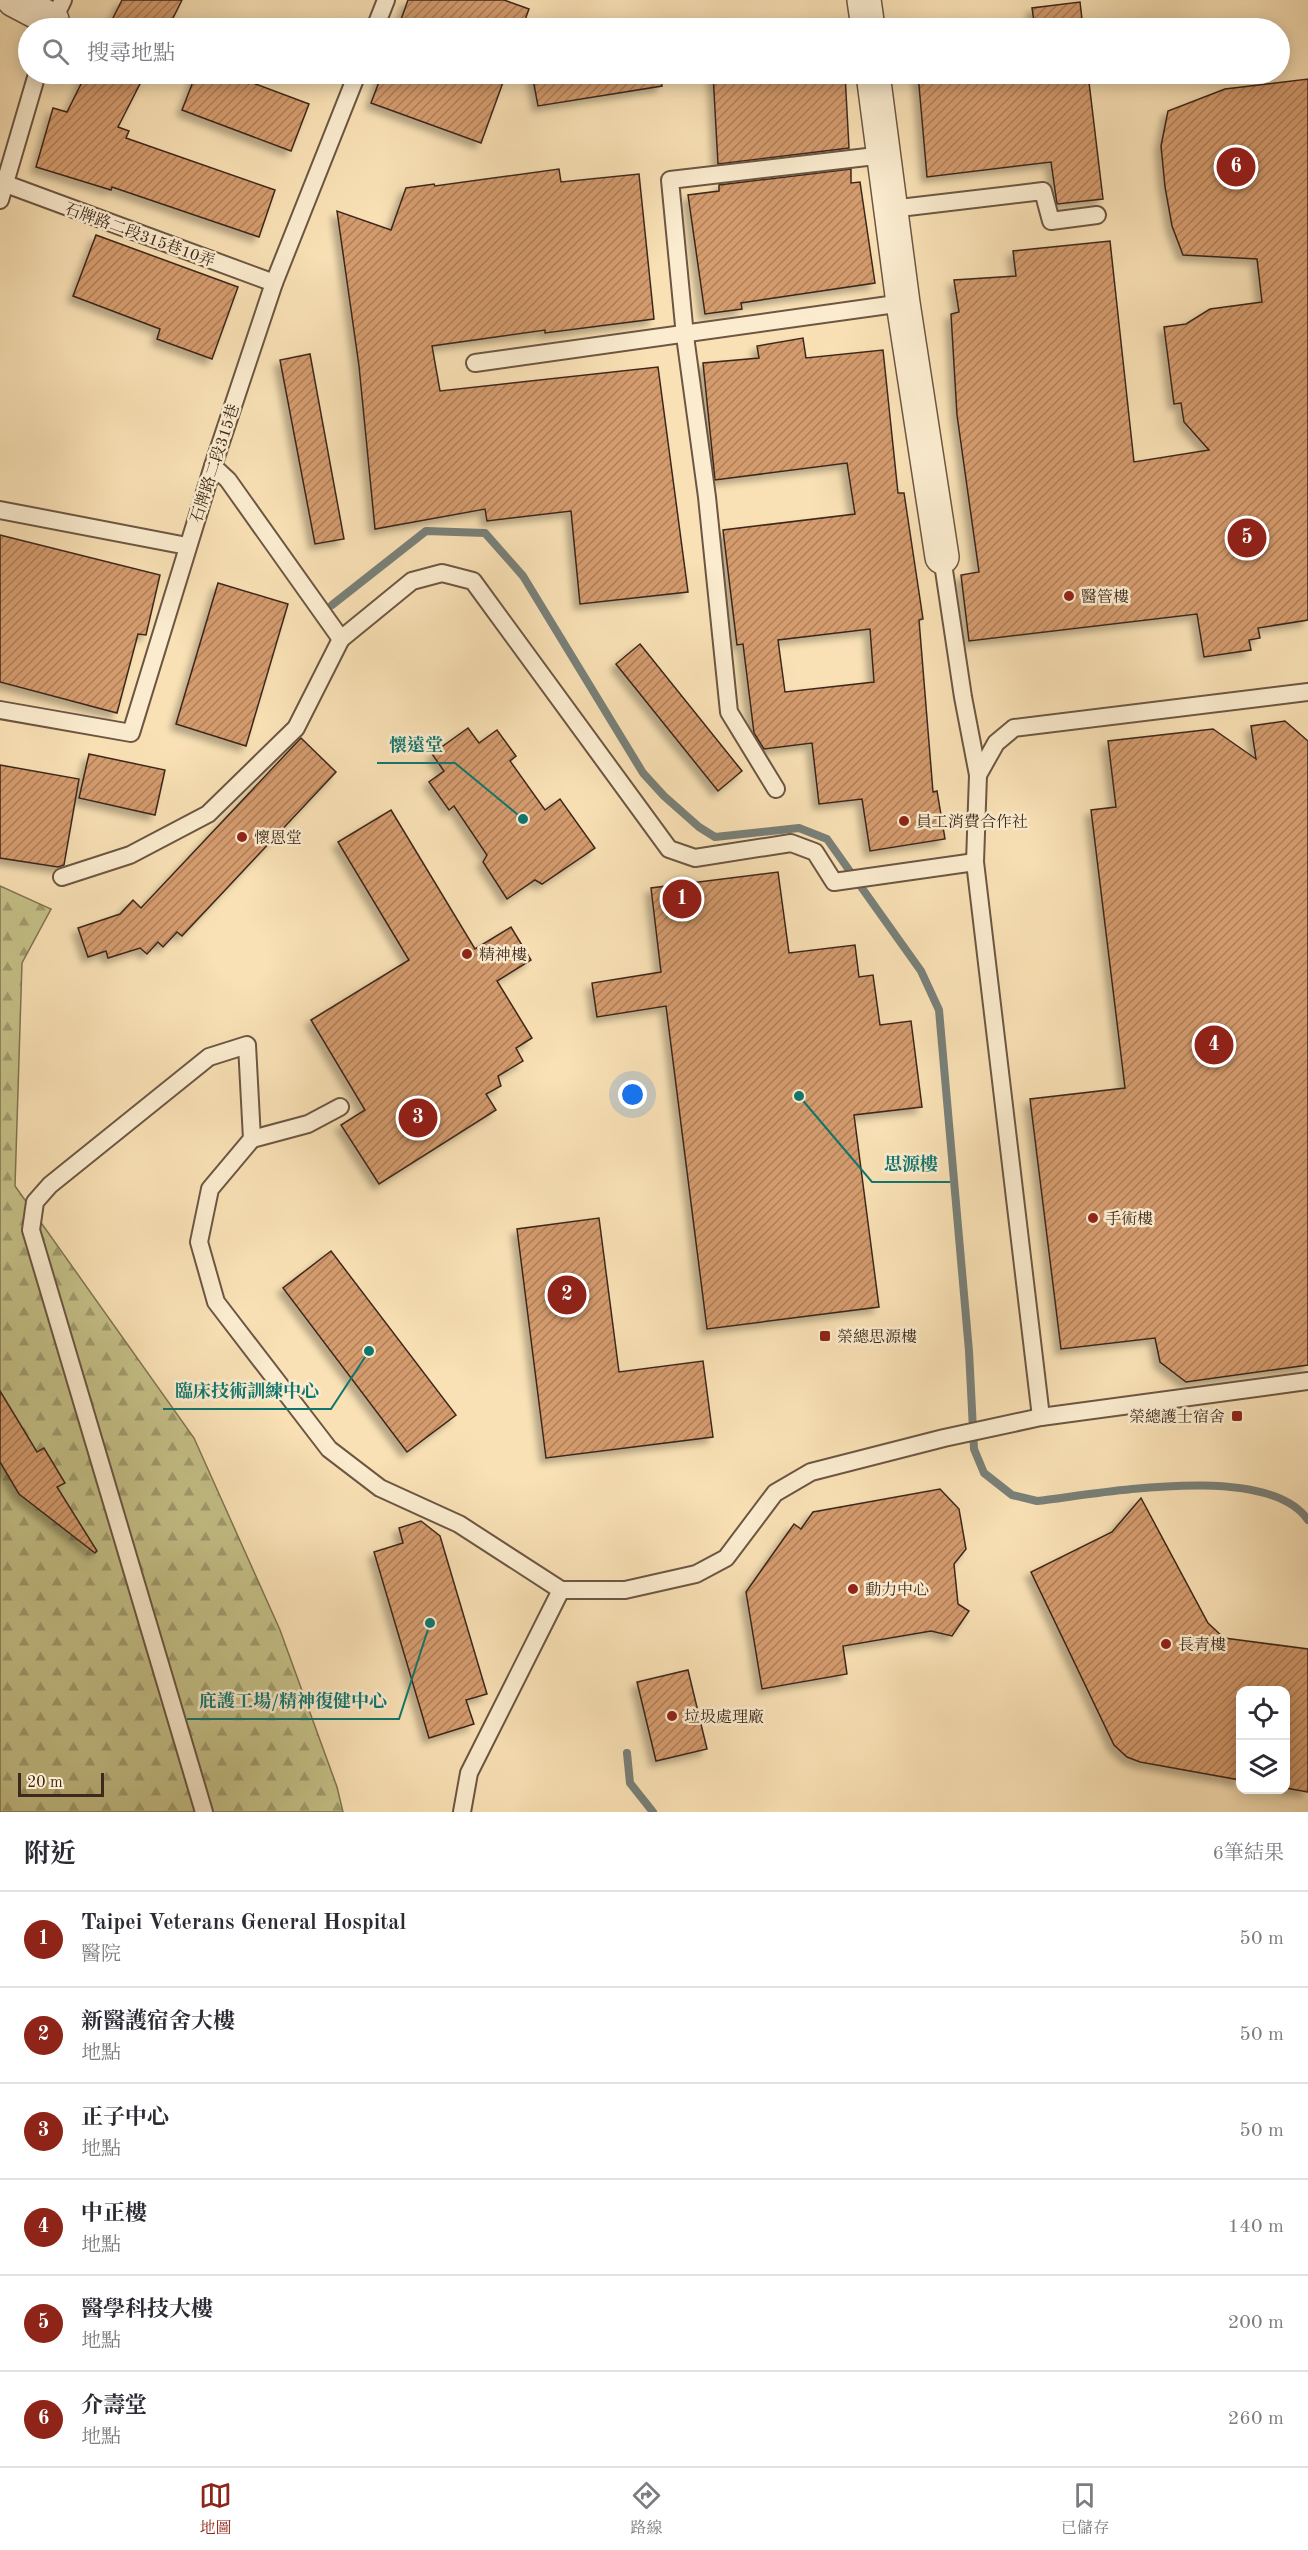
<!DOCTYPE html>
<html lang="zh-TW">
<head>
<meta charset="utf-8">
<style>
	:root { --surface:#fff; --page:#f2f2f3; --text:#2b2b33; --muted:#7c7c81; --line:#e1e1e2; --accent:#8f2418 }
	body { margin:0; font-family:"Old Standard TT","Noto Serif TC",serif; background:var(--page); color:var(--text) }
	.controls { position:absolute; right:18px; bottom:18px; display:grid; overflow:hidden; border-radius:12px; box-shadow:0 3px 15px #0003 }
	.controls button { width:54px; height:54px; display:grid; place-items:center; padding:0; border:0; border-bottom:2px solid var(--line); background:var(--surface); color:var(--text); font:30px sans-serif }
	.scale { position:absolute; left:18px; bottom:15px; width:86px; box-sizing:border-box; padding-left:6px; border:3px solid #3d281d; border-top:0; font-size:16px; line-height:21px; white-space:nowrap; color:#3d281d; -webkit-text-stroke:4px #fbeccf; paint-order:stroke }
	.you { position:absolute; left:633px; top:1095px; width:21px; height:21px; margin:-15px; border:4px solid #fff; border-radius:50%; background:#1a73e8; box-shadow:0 0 0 9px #1a73e833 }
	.badge { display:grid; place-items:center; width:39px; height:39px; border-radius:50%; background:var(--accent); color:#fff; font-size:20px; font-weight:700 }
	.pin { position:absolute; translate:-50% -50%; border:3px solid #fff; box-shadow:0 2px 6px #0006 }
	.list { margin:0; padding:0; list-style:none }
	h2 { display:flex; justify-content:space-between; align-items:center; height:78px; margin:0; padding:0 24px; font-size:26px }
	h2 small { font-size:20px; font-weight:400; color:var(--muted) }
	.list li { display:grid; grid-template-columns:39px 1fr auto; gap:18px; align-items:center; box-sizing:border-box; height:96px; padding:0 24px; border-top:2px solid var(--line) }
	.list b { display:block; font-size:22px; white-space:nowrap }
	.list p { margin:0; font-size:20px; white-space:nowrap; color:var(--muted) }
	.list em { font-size:20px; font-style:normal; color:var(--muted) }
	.icon { flex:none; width:33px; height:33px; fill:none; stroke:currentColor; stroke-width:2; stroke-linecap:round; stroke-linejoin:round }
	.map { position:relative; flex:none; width:1308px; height:1812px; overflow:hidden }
	.search { position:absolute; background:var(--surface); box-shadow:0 3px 15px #0003; left:18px; right:18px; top:18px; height:66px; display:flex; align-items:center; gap:15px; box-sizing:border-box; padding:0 21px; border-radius:33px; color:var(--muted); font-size:22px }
	.sheet { height:654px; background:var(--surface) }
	nav { display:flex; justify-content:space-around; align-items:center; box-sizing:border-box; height:84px; border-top:2px solid var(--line); background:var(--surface); font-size:16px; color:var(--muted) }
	nav a { display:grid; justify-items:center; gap:3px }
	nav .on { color:var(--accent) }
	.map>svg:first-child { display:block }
</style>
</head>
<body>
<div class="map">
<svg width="1308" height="1812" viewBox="0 0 1308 1812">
	<defs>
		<pattern id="forest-firs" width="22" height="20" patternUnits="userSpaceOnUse" patternTransform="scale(1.5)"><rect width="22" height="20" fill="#c5c188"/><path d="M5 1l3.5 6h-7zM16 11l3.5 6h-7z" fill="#a19d6f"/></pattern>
		<pattern id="building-hatch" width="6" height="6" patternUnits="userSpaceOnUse" patternTransform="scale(1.5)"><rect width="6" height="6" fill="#d49b6d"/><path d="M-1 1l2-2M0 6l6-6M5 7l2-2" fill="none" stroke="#ad7e59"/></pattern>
		<filter id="shadow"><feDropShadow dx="-5.5" dy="5.5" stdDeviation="3" flood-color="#0004"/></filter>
	</defs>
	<rect width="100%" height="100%" fill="#f9e1b5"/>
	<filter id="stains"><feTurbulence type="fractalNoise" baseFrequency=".00333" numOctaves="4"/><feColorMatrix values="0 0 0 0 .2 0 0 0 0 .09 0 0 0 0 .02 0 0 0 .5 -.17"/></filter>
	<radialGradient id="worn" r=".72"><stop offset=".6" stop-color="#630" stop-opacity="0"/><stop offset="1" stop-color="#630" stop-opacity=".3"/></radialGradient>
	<!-- forest -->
	<polygon fill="url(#forest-firs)" stroke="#817452" stroke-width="1.5" points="0,886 51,909 22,963 15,1186 194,1438 280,1630 337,1787 343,1812 0,1812"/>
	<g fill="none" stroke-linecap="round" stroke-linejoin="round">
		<!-- stream -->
		<g stroke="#798079" stroke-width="8">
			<path d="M332 605 426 531 485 533 523 576 643 773 664 796 699 827 715 837 799 828 827 839 921 971 939 1010 969 1351 974 1449 984 1473 1012 1495 1037 1501C1100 1494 1267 1461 1308 1520"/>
			<polyline points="627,1753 630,1783 653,1812"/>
		</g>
	</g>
	<!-- building -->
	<g fill="url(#building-hatch)" stroke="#3d281d" stroke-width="1.5" fill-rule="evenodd" filter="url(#shadow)">
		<polygon points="122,0 182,0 168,28 108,28"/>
		<polygon points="408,0 504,0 529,9 522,28 398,28"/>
		<polygon points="1080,2 1083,28 1035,28 1032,8"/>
		<polygon points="86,74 145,74 118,127 129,131 126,138 275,190 259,237 112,187 111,190 36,167 53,108 67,112"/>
		<polygon points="196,74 229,74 309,104 291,151 182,110"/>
		<polygon points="382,74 506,74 481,143 371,103"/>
		<polygon points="532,74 661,74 662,86 538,106"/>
		<polygon points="713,74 845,74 849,148 718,164"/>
		<polygon points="918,74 1088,74 1103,199 1057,204 1051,162 927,177"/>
		<polygon points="1308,79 1308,620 1258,628 1260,638 1249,640 1251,650 1204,657 1197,614 969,641 961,575 979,572 957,415 951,314 959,312 954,280 1016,276 1013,251 1110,241 1134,462 1209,450 1184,422 1181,403 1174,404 1164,327 1186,324 1210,309 1262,302 1257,259 1183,255 1172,226 1165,187 1161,146 1168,111 1225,89"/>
		<polygon points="559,169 561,182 639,174 654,319 545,333 545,330 432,346 440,391 658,367 688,592 580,604 571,511 487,521 485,509 375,529 359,366 337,211 391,230 406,188 434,184 435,186"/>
		<polygon points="851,169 851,183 860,182 875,283 741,303 742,309 705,314 688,195 719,191 719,185"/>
		<polygon points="96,235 238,287 212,359 157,339 160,329 73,296"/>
		<path d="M803 338 806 358 883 350 898 493H904L923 619 919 620 933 792 937 791 945 839 870 851 862 799 819 804 812 743 764 749 754 733 743 644 737 645 723 530 855 514 847 463 715 480 703 363 759 358 757 346ZM870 629 874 682 785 692 778 640Z"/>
		<polygon points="310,354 344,539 315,544 280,360"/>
		<polygon points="0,535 160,575 146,635 138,634 117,713 0,682"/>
		<polygon points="218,583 288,604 246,746 176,724"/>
		<polygon points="640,644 742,771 718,791 616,664"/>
		<polygon points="1285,721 1308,741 1308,1365 1186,1382 1160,1362 1155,1338 1061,1349 1030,1099 1125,1088 1091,810 1116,807 1108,741 1213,729 1256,759 1251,726"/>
		<polygon points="468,728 479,743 497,730 516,756 510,761 545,810 560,799 595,848 542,884 535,880 507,899 483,862 487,855 454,806 449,810 429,782 444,771 432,754"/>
		<polygon points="301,738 336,772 182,936 177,932 163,947 158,942 147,954 140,948 108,958 106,951 88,957 78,928 120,914 133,900 141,908"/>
		<polygon points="89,754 165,770 155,815 79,798"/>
		<polygon points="0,765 79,779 64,865 58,867 0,858"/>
		<polygon points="391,810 475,949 511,927 531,960 497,981 532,1038 516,1048 523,1061 498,1076 501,1086 486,1094 496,1110 379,1184 341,1125 365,1110 311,1020 409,960 338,842"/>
		<polygon points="778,872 789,953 855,945 859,977 873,975 880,1025 911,1021 922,1107 854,1115 879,1307 707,1329 666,1006 597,1017 592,983 661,972 651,888"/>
		<polygon points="599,1218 619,1372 703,1361 713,1437 546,1458 517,1229"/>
		<polygon points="331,1251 456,1415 407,1452 283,1288"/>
		<polygon points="0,1391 37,1452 44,1448 65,1483 57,1487 97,1551 95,1553 19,1494 0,1462"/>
		<polygon points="940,1489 959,1509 966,1549 954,1564 958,1604 969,1611 952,1636 931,1631 843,1646 847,1674 762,1689 746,1592 794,1524 801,1529 813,1512"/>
		<polygon points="1141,1498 1208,1623 1224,1638 1308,1649 1308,1792 1286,1788 1286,1690 1240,1690 1240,1780 1140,1762 1127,1757 1114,1745 1031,1572 1112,1532"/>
		<polygon points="421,1521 440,1536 487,1694 466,1700 474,1724 429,1738 374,1552 403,1543 399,1528"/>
		<polygon points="688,1670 707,1749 656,1761 637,1682"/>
	</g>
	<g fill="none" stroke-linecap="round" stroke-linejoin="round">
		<defs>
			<g id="service">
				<polyline points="51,25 63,0"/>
				<polyline points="375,28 386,0"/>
				<polyline points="6,184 274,283"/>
				<polyline points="0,200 37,74"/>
				<polyline points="891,209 1043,191 1051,221 1097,215"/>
				<polyline points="475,363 903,303"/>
				<polyline points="213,466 228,480 341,639 412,581 442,573 473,581 669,849 695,858 791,843 815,852 834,882 975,862"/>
				<polyline points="0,510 187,546"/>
				<polyline points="942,557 963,697 978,775"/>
				<polyline points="0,710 131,733 213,466 274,283 357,74"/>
				<polyline points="776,789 729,712 707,497 685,336 670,180 884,155"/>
				<polyline points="62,877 130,855 208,814 296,728 341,639"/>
				<polyline points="252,1139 308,1124 340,1107"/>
				<polyline points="1041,1417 975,862 978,775 996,743 1014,728 1308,692"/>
				<polyline points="204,1812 31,1230 35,1202 50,1185 209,1057 247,1045 252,1139 210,1189 199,1242 216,1302 329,1449 380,1488 459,1524 561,1590 625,1590 696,1574 726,1558 775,1493 811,1472 944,1438 1041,1417 1308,1381"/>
				<polyline points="462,1812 469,1773 561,1590"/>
			</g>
			<g id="minor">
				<polyline points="14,0 52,20"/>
				<polyline points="864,0 868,28"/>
				<polyline points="873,74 903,303 942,557"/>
			</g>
		</defs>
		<!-- service casing -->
		<use href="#service" stroke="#6c5643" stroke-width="20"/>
		<!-- minor casing -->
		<use href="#minor" stroke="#6c5643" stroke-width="36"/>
		<!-- service -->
		<use href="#service" stroke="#fbeccf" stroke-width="16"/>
		<!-- minor -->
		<use href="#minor" stroke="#fbeccf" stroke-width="33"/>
	</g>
	<!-- markers -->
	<g fill="#8f2418" stroke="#fbeccf" stroke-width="2">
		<circle cx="1069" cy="596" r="6"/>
		<circle cx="904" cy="821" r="6"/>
		<circle cx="242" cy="837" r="6"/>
		<circle cx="467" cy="954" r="6"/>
		<circle cx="1093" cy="1218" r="6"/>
		<rect x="819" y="1330" width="12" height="12" rx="3"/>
		<rect x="1231" y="1410" width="12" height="12" rx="3"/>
		<circle cx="853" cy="1589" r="6"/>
		<circle cx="1166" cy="1644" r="6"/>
		<circle cx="672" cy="1716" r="6"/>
	</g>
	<g text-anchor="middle" stroke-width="5" stroke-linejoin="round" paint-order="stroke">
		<!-- street labels -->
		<g font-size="16" fill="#3d281d" stroke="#fbeccf">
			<text transform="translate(140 234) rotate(20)" y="6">石牌路二段315巷10弄</text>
			<text transform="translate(214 463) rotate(-72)" y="6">石牌路二段315巷</text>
		</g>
		<!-- poi labels -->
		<g font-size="16" fill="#3d281d" stroke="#fbeccf" text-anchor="start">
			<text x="1081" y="602">醫管樓</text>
			<text x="916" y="827">員工消費合作社</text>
			<text x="254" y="843">懷恩堂</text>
			<text x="479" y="960">精神樓</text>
			<text x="1105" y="1224">手術樓</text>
			<text x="837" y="1342">榮總思源樓</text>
			<text x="1225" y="1422" text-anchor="end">榮總護士宿舍</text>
			<text x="865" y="1595">動力中心</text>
			<text x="1178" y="1650">長青樓</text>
			<text x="684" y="1722">垃圾處理廠</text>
		</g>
	</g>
	<!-- callouts -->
	<path fill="none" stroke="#0f766e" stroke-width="2" d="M523 819L455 763H377M799 1096L872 1182H950M369 1351L331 1409H163M430 1623L399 1719H187"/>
	<g fill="#0f766e" stroke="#fbeccf" stroke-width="2">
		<circle cx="523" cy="819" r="6"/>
		<circle cx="799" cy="1096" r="6"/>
		<circle cx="369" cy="1351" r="6"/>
		<circle cx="430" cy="1623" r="6"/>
	</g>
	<g font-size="18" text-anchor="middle" font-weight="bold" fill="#0f766e" stroke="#fbeccf" stroke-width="5" stroke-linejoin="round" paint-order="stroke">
		<text x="416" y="751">懷遠堂</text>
		<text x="911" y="1170">思源樓</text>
		<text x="247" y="1397">臨床技術訓練中心</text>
		<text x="293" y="1707">庇護工場/精神復健中心</text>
	</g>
	<rect width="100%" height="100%" filter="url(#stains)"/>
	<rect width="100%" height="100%" fill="url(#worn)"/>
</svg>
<div class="controls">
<button><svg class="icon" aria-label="locate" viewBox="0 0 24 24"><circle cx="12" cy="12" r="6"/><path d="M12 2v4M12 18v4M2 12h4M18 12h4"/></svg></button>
<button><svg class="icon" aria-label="layers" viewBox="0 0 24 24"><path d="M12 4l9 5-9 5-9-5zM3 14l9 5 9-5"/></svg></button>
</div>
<div class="scale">20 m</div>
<div class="you"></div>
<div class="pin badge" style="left:682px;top:899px">1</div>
<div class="pin badge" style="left:567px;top:1295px">2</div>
<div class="pin badge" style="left:418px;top:1118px">3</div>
<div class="pin badge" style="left:1214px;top:1045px">4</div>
<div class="pin badge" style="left:1247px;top:538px">5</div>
<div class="pin badge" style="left:1236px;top:167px">6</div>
<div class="search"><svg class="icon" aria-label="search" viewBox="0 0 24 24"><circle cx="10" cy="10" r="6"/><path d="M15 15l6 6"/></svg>搜尋地點</div>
</div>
<section class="sheet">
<h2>附近<small>6筆結果</small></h2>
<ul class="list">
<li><span class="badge">1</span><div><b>Taipei Veterans General Hospital</b><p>醫院</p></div><em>50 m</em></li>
<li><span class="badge">2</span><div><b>新醫護宿舍大樓</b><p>地點</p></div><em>50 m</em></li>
<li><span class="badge">3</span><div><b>正子中心</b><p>地點</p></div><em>50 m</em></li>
<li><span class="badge">4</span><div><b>中正樓</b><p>地點</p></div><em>140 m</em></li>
<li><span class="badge">5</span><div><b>醫學科技大樓</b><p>地點</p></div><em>200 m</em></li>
<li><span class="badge">6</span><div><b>介壽堂</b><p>地點</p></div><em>260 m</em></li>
</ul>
</section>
<nav>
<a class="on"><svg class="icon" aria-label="map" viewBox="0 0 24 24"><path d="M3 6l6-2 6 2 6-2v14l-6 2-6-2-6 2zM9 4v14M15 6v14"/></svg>地圖</a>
<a><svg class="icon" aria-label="directions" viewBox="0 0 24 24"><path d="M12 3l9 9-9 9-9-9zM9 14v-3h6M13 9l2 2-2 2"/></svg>路線</a>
<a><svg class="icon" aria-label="saved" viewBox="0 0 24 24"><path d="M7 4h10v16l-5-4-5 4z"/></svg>已儲存</a>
</nav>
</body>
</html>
